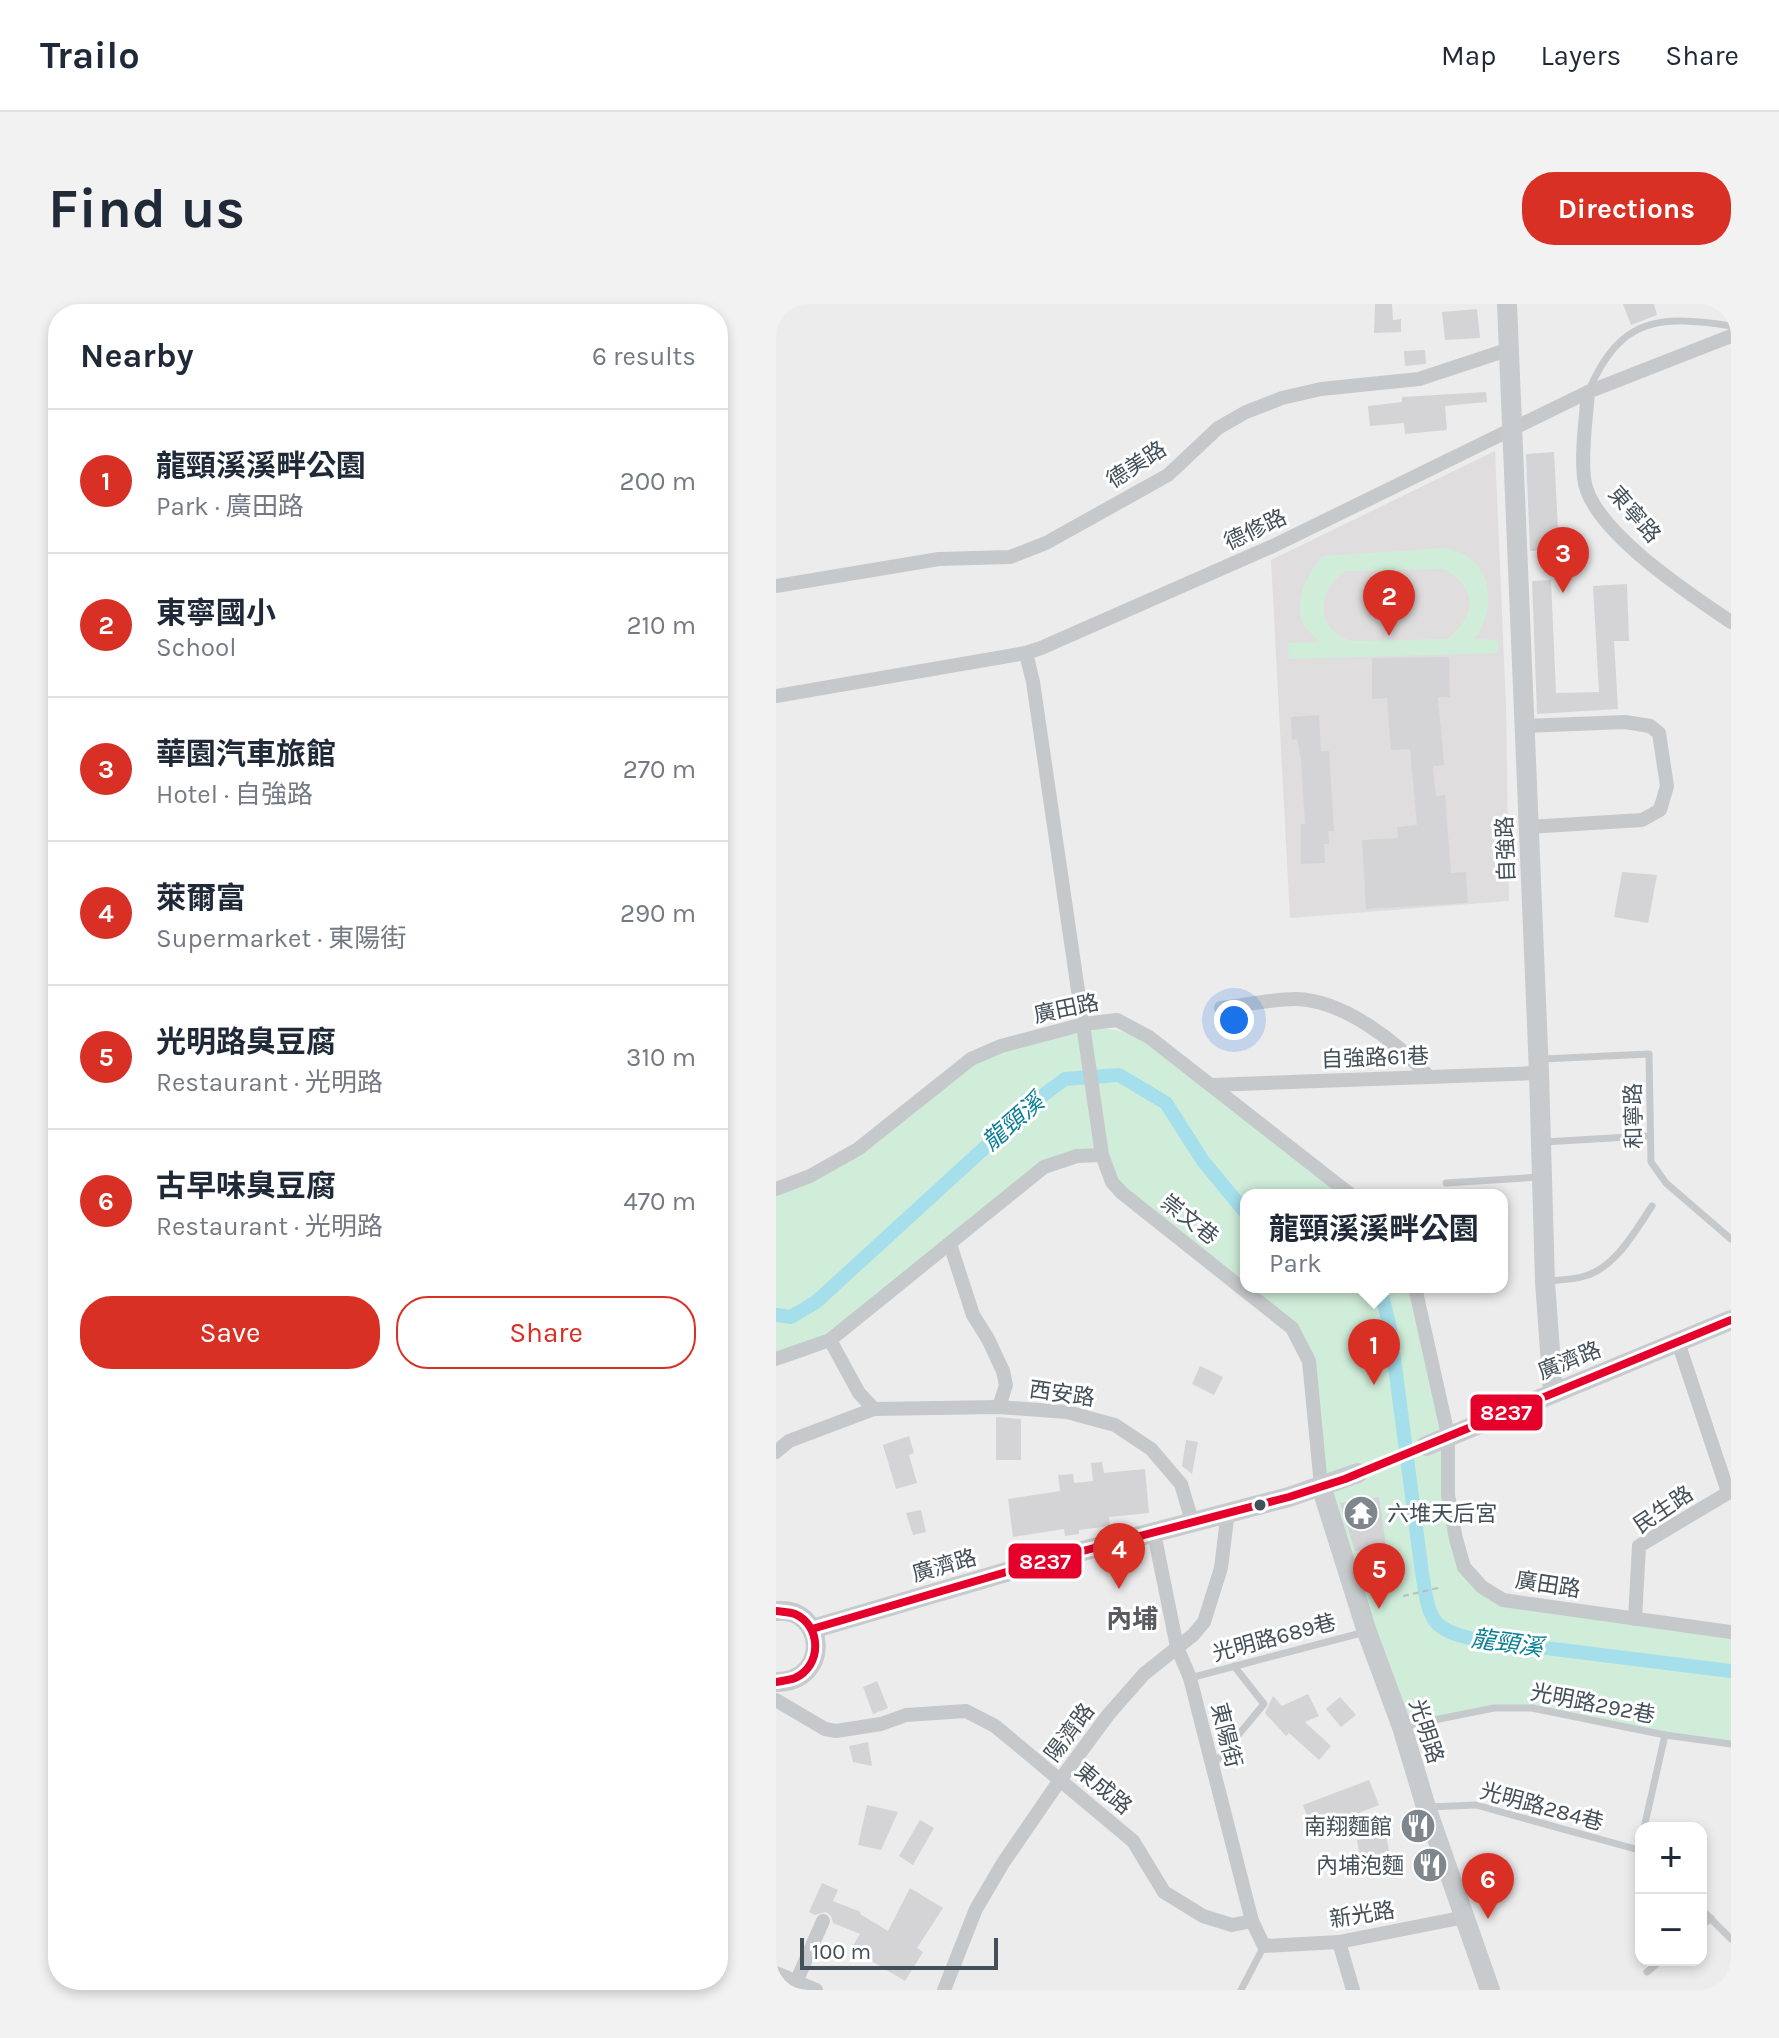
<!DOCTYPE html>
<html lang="en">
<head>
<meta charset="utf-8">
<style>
	:root { --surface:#fff; --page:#f2f2f3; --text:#1f2937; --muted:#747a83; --line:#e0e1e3; --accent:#d93025 }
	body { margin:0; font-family:Karla,"Noto Sans TC",sans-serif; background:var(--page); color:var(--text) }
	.controls { position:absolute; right:24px; bottom:24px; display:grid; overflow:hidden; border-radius:16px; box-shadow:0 4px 12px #0003 }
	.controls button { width:72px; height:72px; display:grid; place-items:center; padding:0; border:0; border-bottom:2px solid var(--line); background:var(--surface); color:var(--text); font:40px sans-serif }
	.scale { position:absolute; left:24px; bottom:20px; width:198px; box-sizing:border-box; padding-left:8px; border:4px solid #445059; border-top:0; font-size:22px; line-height:28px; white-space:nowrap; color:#445059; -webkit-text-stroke:6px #fff; paint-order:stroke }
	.you { position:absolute; left:458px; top:716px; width:28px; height:28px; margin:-20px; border:6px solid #fff; border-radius:50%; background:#1a73e8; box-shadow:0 0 0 12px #1a73e833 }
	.badge { display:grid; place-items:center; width:52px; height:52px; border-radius:50%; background:var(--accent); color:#fff; font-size:26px; font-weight:700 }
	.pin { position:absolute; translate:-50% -66px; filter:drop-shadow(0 2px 4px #0008) }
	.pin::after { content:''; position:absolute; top:42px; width:28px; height:24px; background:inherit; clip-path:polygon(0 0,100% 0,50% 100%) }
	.popup { position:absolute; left:464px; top:885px; width:268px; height:104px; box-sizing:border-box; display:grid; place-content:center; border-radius:16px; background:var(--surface); filter:drop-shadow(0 2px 6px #0005); font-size:26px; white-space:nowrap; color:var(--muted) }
	.popup b { font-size:30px; color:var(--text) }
	.popup::after { content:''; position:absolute; left:50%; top:100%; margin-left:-16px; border:16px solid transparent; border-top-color:var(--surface) }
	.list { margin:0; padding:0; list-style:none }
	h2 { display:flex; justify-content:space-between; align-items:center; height:104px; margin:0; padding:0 32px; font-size:34px }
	h2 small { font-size:26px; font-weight:400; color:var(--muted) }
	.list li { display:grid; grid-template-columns:52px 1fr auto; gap:24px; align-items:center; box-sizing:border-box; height:144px; padding:0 32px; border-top:2px solid var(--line) }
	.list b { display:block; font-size:30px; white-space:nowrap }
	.list p { margin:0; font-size:26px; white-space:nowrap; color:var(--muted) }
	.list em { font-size:26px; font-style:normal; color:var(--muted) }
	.actions { display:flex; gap:16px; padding:24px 32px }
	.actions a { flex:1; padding:18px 0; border:2px solid var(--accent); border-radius:32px; text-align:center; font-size:28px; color:var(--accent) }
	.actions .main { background:var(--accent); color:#fff }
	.map { position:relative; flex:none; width:955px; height:1686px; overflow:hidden; border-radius:32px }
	header { display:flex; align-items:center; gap:48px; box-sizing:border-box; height:112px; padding:0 40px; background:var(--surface); border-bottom:2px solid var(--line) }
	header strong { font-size:38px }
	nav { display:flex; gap:44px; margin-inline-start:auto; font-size:28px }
	.intro { display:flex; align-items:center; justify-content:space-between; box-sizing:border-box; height:192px; padding:0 48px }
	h1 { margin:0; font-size:56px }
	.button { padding:20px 36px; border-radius:32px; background:var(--accent); color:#fff; font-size:28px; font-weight:700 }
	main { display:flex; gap:48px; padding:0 48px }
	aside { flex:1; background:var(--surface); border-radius:32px; box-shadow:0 4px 12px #0003 }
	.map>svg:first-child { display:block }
</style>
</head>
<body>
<header>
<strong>Trailo</strong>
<nav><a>Map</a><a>Layers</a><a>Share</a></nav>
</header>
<div class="intro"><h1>Find us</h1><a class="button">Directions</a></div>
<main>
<aside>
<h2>Nearby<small>6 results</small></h2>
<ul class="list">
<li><span class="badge">1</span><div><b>龍頸溪溪畔公園</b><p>Park · 廣田路</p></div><em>200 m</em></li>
<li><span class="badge">2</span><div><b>東寧國小</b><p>School</p></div><em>210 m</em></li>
<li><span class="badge">3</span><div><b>華園汽車旅館</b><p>Hotel · 自強路</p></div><em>270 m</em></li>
<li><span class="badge">4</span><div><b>萊爾富</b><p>Supermarket · 東陽街</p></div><em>290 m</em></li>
<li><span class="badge">5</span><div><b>光明路臭豆腐</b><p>Restaurant · 光明路</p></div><em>310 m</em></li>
<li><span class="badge">6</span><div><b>古早味臭豆腐</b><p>Restaurant · 光明路</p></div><em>470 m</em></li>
</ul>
<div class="actions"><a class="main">Save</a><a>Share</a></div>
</aside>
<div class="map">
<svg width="955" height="1686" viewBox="0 0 955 1686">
	<rect width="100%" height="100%" fill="#edecec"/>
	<!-- education -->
	<polygon fill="#dfddde" points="719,147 730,402 733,597 514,614 495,256"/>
	<!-- green -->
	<g fill="#d0edda" fill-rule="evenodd">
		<path d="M670 244C676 246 683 248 689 251 720 268 717 312 698 335L722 336V349L513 355 512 339 544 338C538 332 530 326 526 318 518 297 532 267 547 252ZM667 265C701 282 702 312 671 335L576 337C539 327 541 286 569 267Z"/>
		<polygon points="308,720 373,733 575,891 470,891 470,983 639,983 688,1263 727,1296 955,1328 955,1444 756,1404 735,1403 626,1423 542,1186 533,1057 516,1024 346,889 326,851 268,863 54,1036 0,1055 0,885 34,872 195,755"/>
	</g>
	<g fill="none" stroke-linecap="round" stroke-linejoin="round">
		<!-- canal -->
		<g stroke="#a4dfeb" stroke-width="14">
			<path d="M604 983 614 1024 646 1269C653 1311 652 1326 698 1335L955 1367"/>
			<polyline points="0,1011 15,1013 40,998 262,795 289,775 343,771 390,799 427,857 470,909"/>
		</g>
	</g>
	<!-- building -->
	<g fill="#d4d4d7">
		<polygon points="599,0 616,0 617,16 625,15 625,28 598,29"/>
		<polygon points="847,0 878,0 881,11 855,21"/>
		<polygon points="701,5 704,34 669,36 666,8"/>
		<polygon points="649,46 650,60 629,62 628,47"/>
		<polygon points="710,88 711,98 669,102 671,126 629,130 628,119 594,122 592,102 626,98 626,93"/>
		<polygon points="778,148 783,246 754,247 750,150"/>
		<polygon points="775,276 780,389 823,388 817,282 851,280 853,337 838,337 842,405 761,410 756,277"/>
		<polygon points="673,353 674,393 662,393 668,461 657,462 660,492 669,491 675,569 690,568 692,599 590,605 586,536 622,534 621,523 641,521 634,445 615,446 611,394 596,395 596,354"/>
		<polygon points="543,411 545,447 553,447 558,527 552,527 553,540 548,540 549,559 525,560 525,520 529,520 525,456 521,435 516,436 515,413"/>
		<polygon points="846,568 881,571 872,619 838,613"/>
		<polygon points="424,1062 447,1073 438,1091 416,1080"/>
		<polygon points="220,1113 245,1115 245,1156 220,1156"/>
		<polygon points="133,1132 138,1149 133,1151 141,1179 120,1185 107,1141"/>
		<polygon points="410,1136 422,1138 416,1170 406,1162"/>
		<polygon points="326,1158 328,1169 369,1165 373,1209 333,1213 334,1222 303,1226 303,1230 289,1232 288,1225 237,1233 232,1195 284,1187 282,1171 297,1170 298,1179 317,1177 315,1159"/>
		<polygon points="603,1193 610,1242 579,1247 564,1199"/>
		<polygon points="145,1206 150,1228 137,1231 130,1209"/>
		<polygon points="101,1377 112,1404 97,1410 87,1383"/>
		<polygon points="532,1390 543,1412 529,1418 555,1442 543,1456 513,1429 510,1432 489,1409 497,1392 506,1402"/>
		<polygon points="564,1393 580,1411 565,1423 550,1405"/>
		<polygon points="92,1438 96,1462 77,1458 73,1442"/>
		<polygon points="593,1476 603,1501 536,1527 527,1501"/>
		<polygon points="91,1501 122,1508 105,1546 82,1541"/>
		<polygon points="144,1516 158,1524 137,1561 123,1552"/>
		<polygon points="610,1531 617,1566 584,1572 581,1557 585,1557 581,1536"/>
		<polygon points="46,1579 62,1586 57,1597 85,1608 84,1610 112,1627 134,1584 167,1604 141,1644 147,1648 129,1677 75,1645 84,1630 57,1619 55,1612 50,1608 39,1611 33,1608"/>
	</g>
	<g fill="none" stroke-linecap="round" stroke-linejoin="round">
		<!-- path -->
		<polyline stroke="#b4c1bc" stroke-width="2" stroke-dasharray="6 4" stroke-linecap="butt" points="627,1292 662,1284"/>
		<!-- lane -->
		<g stroke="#c6c9cb" stroke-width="7">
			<path d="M813 86C845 13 882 11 955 22"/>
			<polyline points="767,755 873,750 875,858 890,879 955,935"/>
			<polyline points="768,838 869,832"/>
			<polyline points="670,879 764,873"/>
			<path d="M770 977C782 976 797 976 809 972 840 963 859 927 876 902"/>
			<polyline points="414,1374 589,1328"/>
			<polyline points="628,1422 718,1404 756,1404 889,1431 955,1440"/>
			<polyline points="438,1460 488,1400 458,1362"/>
			<polyline points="652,1503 700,1501 863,1546 865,1538"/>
			<polyline points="868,1524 889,1431"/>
			<polyline points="925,1605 955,1635"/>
			<polyline points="925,1622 935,1614"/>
			<polyline points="871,1668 885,1656"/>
			<polyline points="465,1686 488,1642"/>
		</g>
		<!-- street -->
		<g stroke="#c6c9cb" stroke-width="14">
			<path d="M812 88C810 116 805 146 808 174 813 225 915 291 955 318"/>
			<polyline points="0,282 163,255 234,253 270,239 392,171 442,124 470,108 506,94 545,85 643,75 734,45"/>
			<polyline points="250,349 257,378 326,851 336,878 346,889 516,1024 533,1057 545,1182"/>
			<polyline points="0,392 250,349 265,344 497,242 812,88 955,32"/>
			<polyline points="747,422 849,418 874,422 883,429 891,482 884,506 866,516 752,523"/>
			<path d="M445 704C469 701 496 695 520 695 568 696 622 739 653 773"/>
			<polyline points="435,781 763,769"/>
			<polyline points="0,885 34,872 82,845 195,755 225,742 308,720 341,716 373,733 575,891"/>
			<polyline points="174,940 197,1011 212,1035 227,1067 230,1081 223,1103"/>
			<polyline points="639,983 672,1131 672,1191 680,1235 688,1263 706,1283 727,1296 955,1328"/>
			<polyline points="54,1036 83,1089 98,1105"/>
			<polyline points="902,1038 952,1188"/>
			<polyline points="0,1055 54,1036 268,863 301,852 326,851"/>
			<polyline points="0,1148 13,1137 98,1105 223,1103 291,1108 339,1121 375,1145 405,1180 416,1217"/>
			<polyline points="378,1229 401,1343 414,1374 476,1617 488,1642 563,1638 689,1613"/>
			<polyline points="859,1315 863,1242 955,1187"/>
			<polyline points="0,1396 49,1425 60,1427 105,1420 130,1411 190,1407 219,1422 357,1537 388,1588 427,1612 456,1621 476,1617"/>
			<polyline points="563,1638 577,1686"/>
			<polyline points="0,1669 40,1686"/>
			<polyline points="20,1678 47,1617"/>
			<polyline points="168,1686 200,1605 227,1559 284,1476 332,1411 368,1370 417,1331 428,1318 445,1264 452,1207"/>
		</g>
		<!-- secondary -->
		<g stroke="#c7cbcd" stroke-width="20">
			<polyline points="731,0 763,769 769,978 777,1088"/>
			<polyline points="650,1142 955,1016"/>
			<polyline points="545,1182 591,1328 626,1423 650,1503 714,1686"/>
			<path d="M0 1307C50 1302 56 1378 0 1378"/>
			<polyline points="36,1325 261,1259 513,1193 582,1169"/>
		</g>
		<defs>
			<g id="bus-1">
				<path d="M0 1307C7 1308 14 1308 19 1310 46 1322 46 1362 19 1374 14 1376 6 1377 0 1378"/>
				<polyline points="36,1325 261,1259 513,1193 569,1175 955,1016"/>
			</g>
		</defs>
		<!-- bus-1 casing -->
		<use href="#bus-1" stroke="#fff" stroke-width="14"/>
		<!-- bus-1 -->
		<use href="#bus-1" stroke="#e4002b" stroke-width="8"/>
	</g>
	<!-- icons -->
	<defs>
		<symbol id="temple-disc" viewBox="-11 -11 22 22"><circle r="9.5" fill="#7f878c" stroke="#fff"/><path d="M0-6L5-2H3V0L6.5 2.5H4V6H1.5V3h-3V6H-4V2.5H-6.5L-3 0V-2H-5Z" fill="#fff"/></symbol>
		<symbol id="restaurant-disc" viewBox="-11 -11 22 22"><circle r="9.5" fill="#7f878c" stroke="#fff"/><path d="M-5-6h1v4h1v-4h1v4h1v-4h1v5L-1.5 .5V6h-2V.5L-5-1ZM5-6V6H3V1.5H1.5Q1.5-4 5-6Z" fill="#fff"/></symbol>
	</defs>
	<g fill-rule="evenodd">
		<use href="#temple-disc" x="565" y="1189" width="40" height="40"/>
		<use href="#restaurant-disc" x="622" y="1502" width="40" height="40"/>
		<use href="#restaurant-disc" x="634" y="1541" width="40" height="40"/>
	</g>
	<!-- markers -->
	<circle fill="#445059" stroke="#fff" stroke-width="3" cx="484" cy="1201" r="7"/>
	<g text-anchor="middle" stroke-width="6" stroke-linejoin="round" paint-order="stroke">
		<!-- street labels -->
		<g font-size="22" fill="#445059" stroke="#fff">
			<text transform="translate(360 160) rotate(-33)" y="8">德美路</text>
			<text transform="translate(859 210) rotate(49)" y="8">東寧路</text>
			<text transform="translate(479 225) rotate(-25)" y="8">德修路</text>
			<text transform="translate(729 545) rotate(-92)" y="8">自強路</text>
			<text transform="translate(290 704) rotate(-12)" y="8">廣田路</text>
			<text transform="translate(599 753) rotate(-2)" y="8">自強路61巷</text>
			<text transform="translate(857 812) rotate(-91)" y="8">和寧路</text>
			<text transform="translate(414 915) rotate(38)" y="8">崇文巷</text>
			<text transform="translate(793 1056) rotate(-22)" y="8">廣濟路</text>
			<text transform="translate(286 1089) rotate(8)" y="8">西安路</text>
			<text transform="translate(887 1205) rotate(-34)" y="8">民生路</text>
			<text transform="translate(168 1261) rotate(-16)" y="8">廣濟路</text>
			<text transform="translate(772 1280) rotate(9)" y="8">廣田路</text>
			<text transform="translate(498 1333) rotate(-15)" y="8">光明路689巷</text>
			<text transform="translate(817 1399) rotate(11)" y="8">光明路292巷</text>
			<text transform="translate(651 1427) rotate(72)" y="8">光明路</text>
			<text transform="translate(293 1428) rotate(-53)" y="8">陽濟路</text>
			<text transform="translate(451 1431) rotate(76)" y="8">東陽街</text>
			<text transform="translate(328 1484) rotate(40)" y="8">東成路</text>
			<text transform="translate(766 1502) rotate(15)" y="8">光明路284巷</text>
			<text transform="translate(586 1610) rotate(-9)" y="8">新光路</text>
		</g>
		<!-- poi labels -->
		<g font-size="22" fill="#445059" stroke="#fff" text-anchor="end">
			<text x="611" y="1217" text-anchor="start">六堆天后宮</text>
			<text x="616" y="1530">南翔麵館</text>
			<text x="628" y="1569">內埔泡麵</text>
		</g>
		<!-- water labels -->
		<g font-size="24" font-style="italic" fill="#0c7e95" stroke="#fff">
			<text transform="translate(237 818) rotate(-41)" y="8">龍頸溪</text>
			<text transform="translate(731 1339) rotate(8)" y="8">龍頸溪</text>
		</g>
		<!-- quarter labels -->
		<g font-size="26" font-weight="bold" fill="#585c60" stroke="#fff">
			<text x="356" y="1324">內埔</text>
		</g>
	</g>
	<g stroke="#fff" stroke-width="3">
		<rect x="693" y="1089" width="75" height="39" rx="8" fill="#e4002b"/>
		<rect x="231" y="1238" width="76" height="38" rx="8" fill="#e4002b"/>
	</g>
	<g font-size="22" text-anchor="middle" font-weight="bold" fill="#fff">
		<text x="730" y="1116">8237</text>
		<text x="269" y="1265">8237</text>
	</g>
</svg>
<div class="controls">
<button>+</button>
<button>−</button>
</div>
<div class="scale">100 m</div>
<div class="you"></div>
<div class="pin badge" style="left:598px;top:1081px">1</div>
<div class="popup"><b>龍頸溪溪畔公園</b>Park</div>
<div class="pin badge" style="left:613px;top:332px">2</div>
<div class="pin badge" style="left:787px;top:289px">3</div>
<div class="pin badge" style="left:343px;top:1285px">4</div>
<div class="pin badge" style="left:603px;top:1305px">5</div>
<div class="pin badge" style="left:712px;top:1615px">6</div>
</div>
</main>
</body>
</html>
